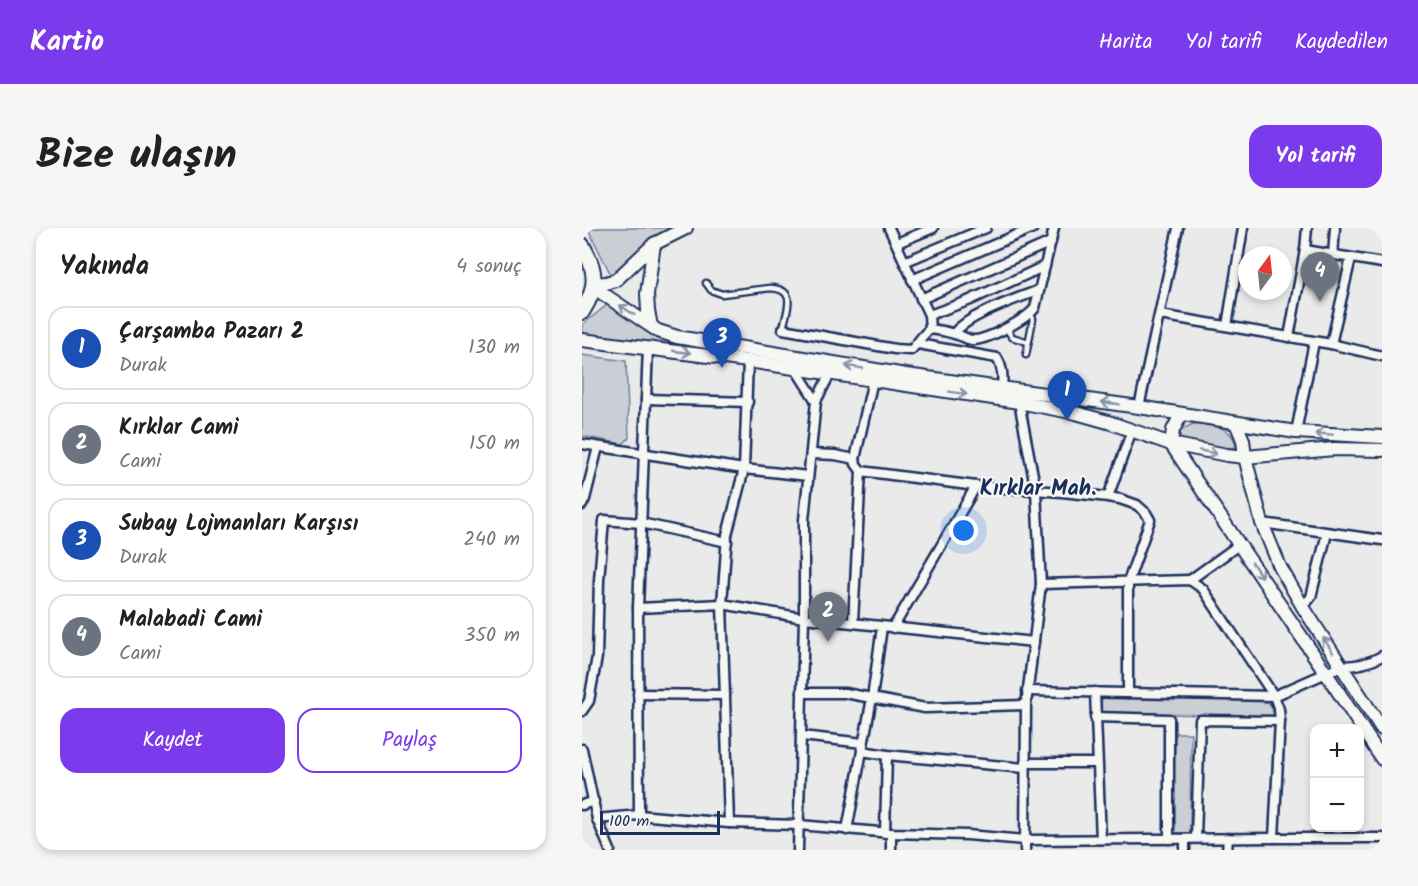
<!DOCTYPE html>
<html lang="tr">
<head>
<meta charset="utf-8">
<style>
	:root { --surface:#fff; --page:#f6f6f6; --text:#222; --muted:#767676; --line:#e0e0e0; --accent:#7c3aed }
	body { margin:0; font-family:Kalam,sans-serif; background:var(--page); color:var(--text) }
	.controls { position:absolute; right:18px; bottom:18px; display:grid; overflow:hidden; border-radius:12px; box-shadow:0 3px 9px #0003 }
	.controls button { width:54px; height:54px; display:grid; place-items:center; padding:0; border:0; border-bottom:2px solid var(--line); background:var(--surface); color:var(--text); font:30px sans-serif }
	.compass { position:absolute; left:656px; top:18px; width:54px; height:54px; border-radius:50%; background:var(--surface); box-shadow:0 3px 9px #0003; rotate:15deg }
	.scale { position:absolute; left:18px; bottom:15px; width:120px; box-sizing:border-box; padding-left:6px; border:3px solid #1b2f5e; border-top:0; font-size:16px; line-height:21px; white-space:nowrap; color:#1b2f5e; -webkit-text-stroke:4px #f6f6f2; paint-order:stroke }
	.you { position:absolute; left:382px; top:303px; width:21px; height:21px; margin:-15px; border:4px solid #fff; border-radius:50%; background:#1a73e8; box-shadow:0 0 0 9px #1a73e833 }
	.badge { display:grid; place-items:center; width:39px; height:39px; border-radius:50%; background:var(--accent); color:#fff; font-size:20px; font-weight:700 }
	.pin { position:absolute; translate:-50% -50px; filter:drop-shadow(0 2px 3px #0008) }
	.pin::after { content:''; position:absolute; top:32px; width:21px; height:18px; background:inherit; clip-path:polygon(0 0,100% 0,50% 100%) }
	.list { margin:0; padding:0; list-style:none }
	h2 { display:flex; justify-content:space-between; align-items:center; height:78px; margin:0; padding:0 24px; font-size:26px }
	h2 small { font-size:20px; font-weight:400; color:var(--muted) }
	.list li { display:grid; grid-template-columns:39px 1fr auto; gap:18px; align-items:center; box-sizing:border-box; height:84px; margin:0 12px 12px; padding:0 12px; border:2px solid var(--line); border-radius:18px }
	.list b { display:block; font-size:22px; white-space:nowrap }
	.list p { margin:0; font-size:20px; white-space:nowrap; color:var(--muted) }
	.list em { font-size:20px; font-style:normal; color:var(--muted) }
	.actions { display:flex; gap:12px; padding:18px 24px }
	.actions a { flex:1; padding:14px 0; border:2px solid var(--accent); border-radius:18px; text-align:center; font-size:21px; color:var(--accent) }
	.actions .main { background:var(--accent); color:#fff }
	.map { position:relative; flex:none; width:800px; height:622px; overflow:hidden; border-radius:18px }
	header { display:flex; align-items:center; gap:36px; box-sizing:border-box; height:84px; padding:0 30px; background:var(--accent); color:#fff }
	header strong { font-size:28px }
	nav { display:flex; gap:33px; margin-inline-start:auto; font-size:21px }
	.intro { display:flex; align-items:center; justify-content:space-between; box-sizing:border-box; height:144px; padding:0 36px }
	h1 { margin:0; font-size:42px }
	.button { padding:15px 27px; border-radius:18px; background:var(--accent); color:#fff; font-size:21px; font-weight:700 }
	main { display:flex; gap:36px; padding:0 36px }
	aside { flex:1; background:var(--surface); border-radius:18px; box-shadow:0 3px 9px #0003 }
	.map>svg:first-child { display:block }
</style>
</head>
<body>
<header>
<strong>Kartio</strong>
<nav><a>Harita</a><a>Yol tarifi</a><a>Kaydedilen</a></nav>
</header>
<div class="intro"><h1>Bize ulaşın</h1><a class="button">Yol tarifi</a></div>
<main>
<aside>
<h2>Yakında<small>4 sonuç</small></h2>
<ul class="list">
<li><span class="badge" style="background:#1a4fb4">1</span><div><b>Çarşamba Pazarı 2</b><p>Durak</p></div><em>130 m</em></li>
<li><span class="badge" style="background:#6b7280">2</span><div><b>Kırklar Cami</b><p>Cami</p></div><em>150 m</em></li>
<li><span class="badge" style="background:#1a4fb4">3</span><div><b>Subay Lojmanları Karşısı</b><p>Durak</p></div><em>240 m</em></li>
<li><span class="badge" style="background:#6b7280">4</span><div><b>Malabadi Cami</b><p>Cami</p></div><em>350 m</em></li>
</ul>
<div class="actions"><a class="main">Kaydet</a><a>Paylaş</a></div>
</aside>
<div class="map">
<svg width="800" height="622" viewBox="0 0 800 622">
	<rect width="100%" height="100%" fill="#e9eae9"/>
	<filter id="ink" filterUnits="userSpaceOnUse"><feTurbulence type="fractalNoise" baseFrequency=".0167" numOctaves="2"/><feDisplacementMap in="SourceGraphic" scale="12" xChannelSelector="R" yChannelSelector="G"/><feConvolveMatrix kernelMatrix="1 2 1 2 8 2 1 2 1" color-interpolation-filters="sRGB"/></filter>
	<g filter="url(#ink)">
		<!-- green -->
		<g fill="#caced5" stroke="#727e9a" stroke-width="1.5">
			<polygon points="17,0 93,0 78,6 30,49 6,1"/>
			<polygon points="30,73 66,102 349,153 62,116 0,105 0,97"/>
			<polygon points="0,127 44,133 47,210 41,216 0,208"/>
			<path d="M617 195C633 196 652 200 654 219 643 223 610 216 598 211V204C604 198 609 196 617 195Z"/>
			<polygon points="521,469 680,473 688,476 692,486 691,489 517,484 516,481"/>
			<polygon points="593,505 609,505 608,605 591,605"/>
		</g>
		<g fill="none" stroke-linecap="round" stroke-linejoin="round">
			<defs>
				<g id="lane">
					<path d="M124 55 129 62 140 66 188 60C217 61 204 83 201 101"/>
					<polyline points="427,98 427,105 430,109 446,114"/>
					<polyline points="444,127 451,91 449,86"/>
				</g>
				<g id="street">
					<polyline points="315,15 351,0"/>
					<polyline points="723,22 800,35"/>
					<polyline points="751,27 753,0"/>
					<polyline points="322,34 404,0"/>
					<polyline points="330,52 451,0"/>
					<polyline points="339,71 469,14"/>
					<polyline points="347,87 386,73 463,38"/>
					<polyline points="578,87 749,116 800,128"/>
					<polyline points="645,98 661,0"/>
					<path d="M201 101 313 121 329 122C336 115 340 107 348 101L347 87 307 0"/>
					<path d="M348 101C358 102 367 104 376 107 380 108 386 112 390 112 404 113 445 91 453 80L472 0"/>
					<path d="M372 105C388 86 432 72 457 62"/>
					<polyline points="707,109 723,22 725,0"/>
					<path d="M336 116 415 130C421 140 421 149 420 160"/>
					<polyline points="749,116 769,30"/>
					<polyline points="213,140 234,173 222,292 222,390 216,622"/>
					<polyline points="64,171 166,174"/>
					<polyline points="234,173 248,146"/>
					<polyline points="437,174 454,263 459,356 444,477 443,622"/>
					<polyline points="557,179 596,0"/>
					<polyline points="714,204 732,114"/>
					<polyline points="0,216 162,241 226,248"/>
					<polyline points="230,226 253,227 273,231 274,236 279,243 394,258 480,264 526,269 538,271 555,277 564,285 568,292 546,354 546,465"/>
					<polyline points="273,231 291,152"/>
					<polyline points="526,269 550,202"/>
					<polyline points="0,277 3,271 16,219"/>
					<polyline points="680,295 800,312"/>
					<polyline points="608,352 658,316"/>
					<polyline points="459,356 608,352 621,361 692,468 697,481 698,493 692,610"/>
					<polyline points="721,379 729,369 745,305"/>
					<polyline points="56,380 140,376 222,390 452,414"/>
					<polyline points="271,394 279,243"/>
					<polyline points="311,400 394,258"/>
					<path d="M445 463 692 468 760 438C773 438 788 435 800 428"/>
					<polyline points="513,464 519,611"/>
					<polyline points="220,465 263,465 343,480 444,477"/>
					<polyline points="56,466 143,467"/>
					<polyline points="0,483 7,473 15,429 17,352 22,292 59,295 145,314"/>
					<polyline points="513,489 587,491 587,611"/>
					<polyline points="220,508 281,515"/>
					<polyline points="0,521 15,591 28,622"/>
					<polyline points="280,523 305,527 443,540"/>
					<polyline points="443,535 515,535"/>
					<polyline points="0,577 12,573"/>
					<polyline points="57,587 56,380 66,119"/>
					<polyline points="15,591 57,587 147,595 217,597 309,605 385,607 443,612 692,610 800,610"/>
					<polyline points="147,595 140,376 145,307 162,241 166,133"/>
					<polyline points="265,602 290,470 300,399"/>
					<polyline points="303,605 305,527"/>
					<polyline points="614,610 618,492 698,493"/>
					<polyline points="603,611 603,622"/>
					<polyline points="309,622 309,605"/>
					<polyline points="645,622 646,610"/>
				</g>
				<g id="secondary">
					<polyline points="11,56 24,55 34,52 72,16 104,0"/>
					<polyline points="11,59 76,103 95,109 324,147 557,179 714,204 800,209"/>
					<polyline points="69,98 66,83 65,66 72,16"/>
					<polyline points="0,112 166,133 437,174 494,185 526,194 589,216 645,227 663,229 752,221 800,222"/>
					<polyline points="599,187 591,202 589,216 744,445 800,531"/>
					<polyline points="654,195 661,212 663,229 680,295 698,339 721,379 800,501"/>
				</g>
				<path id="primary" d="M0 17C15 42 16 60 0 84"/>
			</defs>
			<!-- lane casing -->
			<use href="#lane" stroke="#1b2f5e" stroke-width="9"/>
			<!-- street casing -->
			<use href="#street" stroke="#1b2f5e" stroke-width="13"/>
			<!-- secondary casing -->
			<use href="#secondary" stroke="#1b2f5e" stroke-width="16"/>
			<!-- primary casing -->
			<use href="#primary" stroke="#1b2f5e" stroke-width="18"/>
			<!-- lane -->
			<use href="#lane" stroke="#f6f6f2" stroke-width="4.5"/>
			<!-- street -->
			<use href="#street" stroke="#f6f6f2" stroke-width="8"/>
			<!-- secondary -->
			<use href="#secondary" stroke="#f6f6f2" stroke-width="12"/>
			<!-- primary -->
			<use href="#primary" stroke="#f6f6f2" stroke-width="14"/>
		</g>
		<!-- one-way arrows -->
		<defs><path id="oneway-shaft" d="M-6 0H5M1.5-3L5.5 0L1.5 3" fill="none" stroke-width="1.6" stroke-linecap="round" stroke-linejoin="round" transform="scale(1.5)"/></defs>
		<g stroke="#8892a8">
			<use href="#oneway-shaft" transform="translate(45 82) rotate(-146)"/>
			<use href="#oneway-shaft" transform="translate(100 124) rotate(8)"/>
			<use href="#oneway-shaft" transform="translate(272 139) rotate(-171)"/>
			<use href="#oneway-shaft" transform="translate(376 165) rotate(9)"/>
			<use href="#oneway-shaft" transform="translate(528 175) rotate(-172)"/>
			<use href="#oneway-shaft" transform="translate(742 206) rotate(-176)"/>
			<use href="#oneway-shaft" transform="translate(626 224) rotate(11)"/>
			<use href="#oneway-shaft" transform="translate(675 342) rotate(56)"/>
			<use href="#oneway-shaft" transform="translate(746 417) rotate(-123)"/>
		</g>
	</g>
	<g text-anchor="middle" stroke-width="4.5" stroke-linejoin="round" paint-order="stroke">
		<!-- district labels -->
		<g font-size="22" font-weight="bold" fill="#1b2f5e" stroke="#f6f6f2">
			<text x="456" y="267">Kırklar Mah.</text>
		</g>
	</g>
</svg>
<div class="controls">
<button>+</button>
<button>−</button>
</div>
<svg class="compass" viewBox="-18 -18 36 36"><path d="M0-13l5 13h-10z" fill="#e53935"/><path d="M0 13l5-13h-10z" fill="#767676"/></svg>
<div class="scale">100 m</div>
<div class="you"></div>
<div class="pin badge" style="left:485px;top:193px;background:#1a4fb4">1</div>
<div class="pin badge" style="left:246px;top:414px;background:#6b7280">2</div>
<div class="pin badge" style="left:140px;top:140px;background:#1a4fb4">3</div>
<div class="pin badge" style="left:738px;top:74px;background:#6b7280">4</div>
</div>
</main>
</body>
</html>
